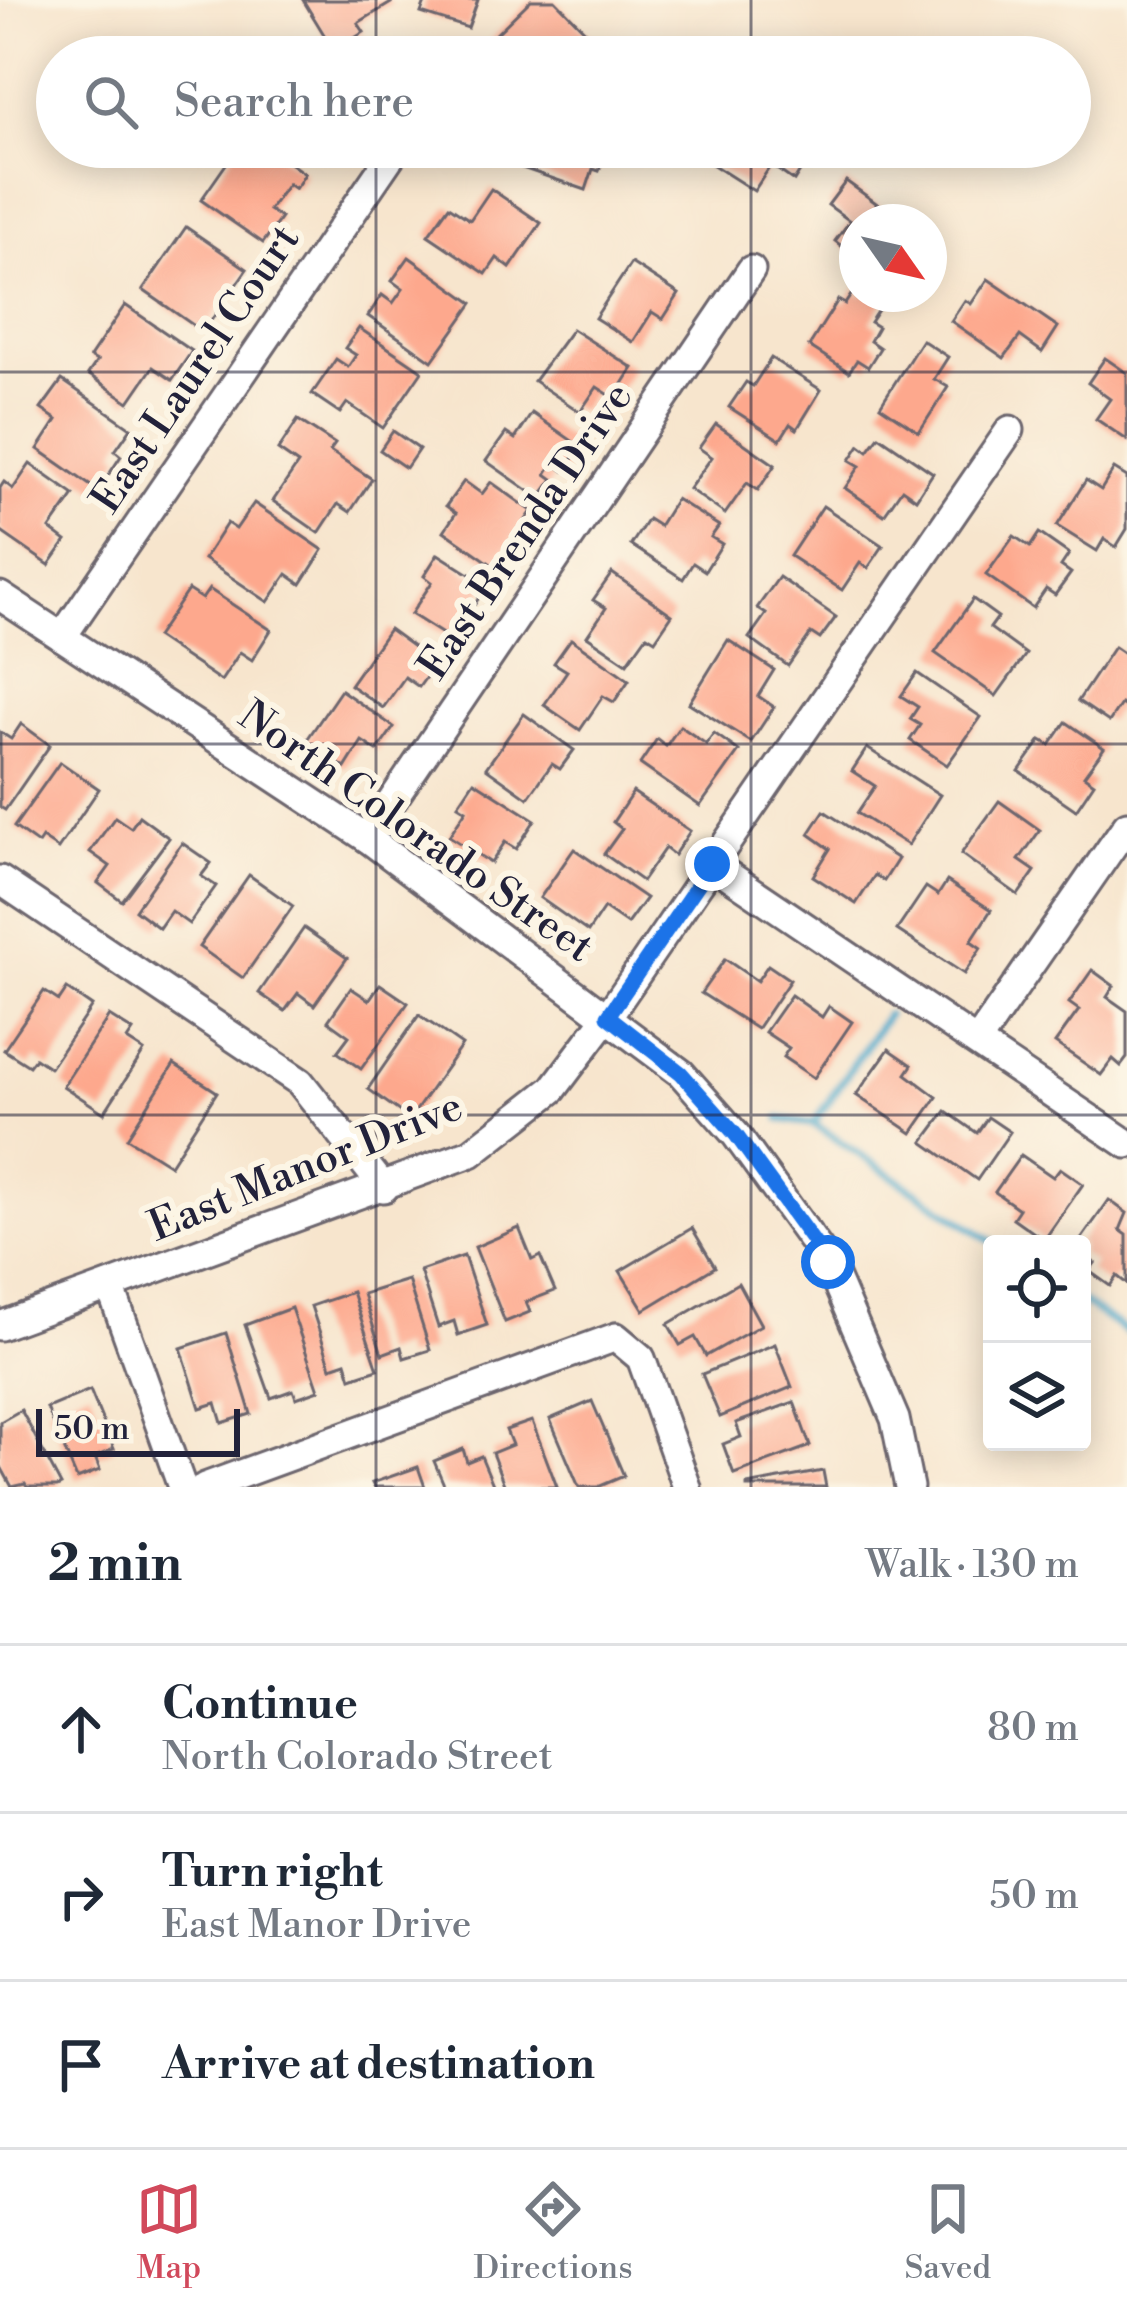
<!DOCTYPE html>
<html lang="en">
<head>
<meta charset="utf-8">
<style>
	:root { --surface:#fff; --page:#f2f2f3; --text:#1f2937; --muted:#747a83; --line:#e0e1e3; --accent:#d1495b }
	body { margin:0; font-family:"Libre Bodoni",serif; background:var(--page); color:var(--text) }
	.controls { position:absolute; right:36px; bottom:36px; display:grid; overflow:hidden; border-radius:12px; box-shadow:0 6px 30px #0003 }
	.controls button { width:108px; height:108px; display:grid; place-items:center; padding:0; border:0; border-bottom:3px solid var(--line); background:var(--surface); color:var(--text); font:60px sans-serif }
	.compass { position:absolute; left:839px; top:204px; width:108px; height:108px; border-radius:50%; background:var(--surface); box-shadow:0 6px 30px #0003; rotate:124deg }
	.scale { position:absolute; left:36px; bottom:30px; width:204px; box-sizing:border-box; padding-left:12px; border:6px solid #22223b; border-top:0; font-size:33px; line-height:42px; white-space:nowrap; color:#22223b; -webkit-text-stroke:9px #fcf5e5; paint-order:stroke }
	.stop { position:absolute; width:36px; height:36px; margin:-27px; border:9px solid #1a73e8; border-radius:50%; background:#fff }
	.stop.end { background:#1a73e8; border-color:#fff; box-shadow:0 3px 12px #0008 }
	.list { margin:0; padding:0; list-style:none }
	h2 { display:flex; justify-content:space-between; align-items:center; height:156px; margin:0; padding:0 48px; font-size:51px }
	h2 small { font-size:39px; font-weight:400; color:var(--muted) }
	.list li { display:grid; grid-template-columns:78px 1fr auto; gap:36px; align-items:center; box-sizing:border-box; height:168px; padding:0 48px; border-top:3px solid var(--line) }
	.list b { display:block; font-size:45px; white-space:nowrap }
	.list p { margin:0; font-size:39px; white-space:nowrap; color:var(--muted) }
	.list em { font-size:39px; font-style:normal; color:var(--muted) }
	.icon { flex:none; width:66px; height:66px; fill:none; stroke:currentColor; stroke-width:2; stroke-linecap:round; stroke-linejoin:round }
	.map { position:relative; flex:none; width:1127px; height:1487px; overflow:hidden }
	.search { position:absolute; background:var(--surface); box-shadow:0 6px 30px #0003; left:36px; right:36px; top:36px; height:132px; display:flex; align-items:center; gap:30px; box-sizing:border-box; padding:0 42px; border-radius:66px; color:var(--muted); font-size:45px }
	.sheet { height:660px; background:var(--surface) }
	nav { display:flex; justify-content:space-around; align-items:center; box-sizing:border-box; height:168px; border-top:3px solid var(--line); background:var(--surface); font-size:33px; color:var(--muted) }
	nav a { display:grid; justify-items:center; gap:6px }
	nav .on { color:var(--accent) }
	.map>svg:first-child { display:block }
</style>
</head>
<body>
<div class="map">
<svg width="1127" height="1487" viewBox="0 0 1127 1487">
	<rect width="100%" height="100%" fill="#fcf5e5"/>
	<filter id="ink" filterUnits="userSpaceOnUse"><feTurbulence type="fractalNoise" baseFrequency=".00833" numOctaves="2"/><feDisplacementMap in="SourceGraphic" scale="24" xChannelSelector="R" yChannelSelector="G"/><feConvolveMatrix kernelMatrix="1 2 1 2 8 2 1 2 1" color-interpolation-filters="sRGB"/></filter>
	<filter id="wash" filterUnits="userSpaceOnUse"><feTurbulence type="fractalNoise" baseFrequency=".004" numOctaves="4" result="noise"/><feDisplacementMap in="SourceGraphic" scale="48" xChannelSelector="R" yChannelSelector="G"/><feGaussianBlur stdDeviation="2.7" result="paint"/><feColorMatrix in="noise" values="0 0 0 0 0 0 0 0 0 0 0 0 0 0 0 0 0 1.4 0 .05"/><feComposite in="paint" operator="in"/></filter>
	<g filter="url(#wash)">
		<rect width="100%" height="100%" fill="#f7e5cd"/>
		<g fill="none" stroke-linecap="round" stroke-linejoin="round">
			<!-- stream -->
			<g stroke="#4ca7ca" stroke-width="8">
				<polyline points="780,1119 814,1124 995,1244"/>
				<polyline points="814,1123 887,1015"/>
				<polyline points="1082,1302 1127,1332"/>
			</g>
		</g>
		<g id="blocks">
			<!-- building -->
			<g fill="#fda88d">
				<polygon points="303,0 389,0 391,3 358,23 364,32 334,51"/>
				<polygon points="426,0 478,0 468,28 421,13"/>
				<polygon points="531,0 555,0 599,45 588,57 507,57 490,40"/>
				<polygon points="238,147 267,147 305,174 295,189 288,184 269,210 281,218 263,243 201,200"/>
				<polygon points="514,147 608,147 599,171 593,169 586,190 508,163"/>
				<polygon points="712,147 794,147 809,157 794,181 771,165 754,191 704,159"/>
				<polygon points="846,181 902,222 857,222 857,258 835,241 850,221 828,205"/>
				<polygon points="491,189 541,223 510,268 497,258 486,274 428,235 449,206 470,220"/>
				<polygon points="186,227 247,269 203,332 143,290"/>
				<polygon points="409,257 473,303 432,361 368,316 382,295 393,303 403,289 392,281"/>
				<polygon points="631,263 679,294 663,319 652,312 633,342 595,318"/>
				<polygon points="988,279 1058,327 1042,352 1020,336 1004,358 951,321 965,300 971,304"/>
				<polygon points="857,286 857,294 872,294 884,301 870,322 878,327 870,341 880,348 868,367 857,360 849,372 809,346 838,300 845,304"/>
				<polygon points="125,305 192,351 172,380 153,367 129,402 88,374 97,361 90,357"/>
				<polygon points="359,328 422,371 383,428 347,403 340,413 312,394 336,359 348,367 356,355 345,348"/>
				<polygon points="572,329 633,368 614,398 597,387 580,412 534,381"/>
				<polygon points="922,340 948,357 934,379 948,387 919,432 880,406"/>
				<polygon points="771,358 821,390 797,429 790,424 780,440 729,407 746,382 753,386"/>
				<polygon points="1105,358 1127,373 1127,440 1096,419 1110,399 1088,383"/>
				<polygon points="62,380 131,428 115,451 121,456 98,491 38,449 57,420 41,409"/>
				<polygon points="532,413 581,447 564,471 553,463 546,474 553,479 539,498 486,461 506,433 515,439"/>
				<polygon points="298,420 335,444 330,451 372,479 350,512 338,504 319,533 273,501 298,464 278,450"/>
				<polygon points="716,424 775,465 758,490 747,483 725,514 689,489 712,457 699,448"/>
				<polygon points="393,431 419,449 406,468 380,450"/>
				<polygon points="879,436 933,473 916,499 902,489 884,515 845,488 860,466 850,460 860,445 868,451"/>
				<polygon points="30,464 74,495 50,529 66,541 49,565 0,531 0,488 4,482 13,489"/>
				<polygon points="1114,469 1127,477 1127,529 1116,547 1104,539 1097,551 1057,526 1086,480 1101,490"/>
				<polygon points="464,481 482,494 491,482 532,511 494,566 444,531 456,513 446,506"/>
				<polygon points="676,499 719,526 711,537 722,544 705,571 693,563 683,579 631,545 648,519 659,526"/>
				<polygon points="254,503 323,550 301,584 287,574 268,602 204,559 227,523 236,529"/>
				<polygon points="823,506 883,546 868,568 860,563 842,590 790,556"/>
				<polygon points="1039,533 1069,554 1061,566 1071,573 1055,595 1046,589 1033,608 986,575 1014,536 1030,547"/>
				<polygon points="438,554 487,585 452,640 411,614 432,582 424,576"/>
				<polygon points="612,573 672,615 655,640 647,635 627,663 587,636 606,608 593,600"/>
				<polygon points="779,577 836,617 820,639 811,633 788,666 749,638 766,614 757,608"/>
				<polygon points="209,589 271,630 252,660 240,652 221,681 156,637 188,590 202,599"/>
				<polygon points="973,599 998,617 990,628 1026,654 996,696 935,653"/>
				<polygon points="389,629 436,663 419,687 405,677 383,708 350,685"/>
				<polygon points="571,639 629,680 614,702 603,696 580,730 544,705 567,671 554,663"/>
				<polygon points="728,640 774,670 758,696 774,707 751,742 689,703"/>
				<polygon points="1114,647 1127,656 1127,708 1121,704 1109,722 1078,701"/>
				<polygon points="917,673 981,717 947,765 910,740 920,725 910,719 918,707 901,696"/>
				<polygon points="341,690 394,727 377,751 362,741 345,768 306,741"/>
				<polygon points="524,714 574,750 560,769 552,764 528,798 486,768"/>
				<polygon points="1066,722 1104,748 1084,776 1094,783 1076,810 1019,771 1041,740 1050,745"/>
				<polygon points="21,724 50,745 5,810 0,807 0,732 11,739"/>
				<polygon points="680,726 706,744 714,733 739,751 700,806 640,764 657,739 666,746"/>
				<polygon points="867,748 940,795 908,845 857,813 875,786 852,771"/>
				<polygon points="60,762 99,789 58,849 42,838 38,844 14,827"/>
				<polygon points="474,781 535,820 516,849 505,842 491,863 449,836 466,810 458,805"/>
				<polygon points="633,792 690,831 674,855 665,848 642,881 604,854 622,829 613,822"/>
				<polygon points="999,801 1040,830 1019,860 1035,871 1018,895 961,854"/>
				<polygon points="824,811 898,859 884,881 875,875 856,904 813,876 830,849 809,834"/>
				<polygon points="139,816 169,838 122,901 98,883 110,866 90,852 115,817 131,828"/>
				<polygon points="182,843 211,863 201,876 216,886 189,924 171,911 159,928 135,910"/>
				<polygon points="574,849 646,898 627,924 604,908 588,932 540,898"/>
				<polygon points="249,875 293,906 243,978 199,947"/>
				<polygon points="947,881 991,910 971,941 981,948 964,974 897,930 926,887 938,895"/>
				<polygon points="304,928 347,958 314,1005 298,993 285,1011 259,993"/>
				<polygon points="725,959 757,981 768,965 790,980 757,1029 701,993"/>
				<polygon points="1092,970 1114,986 1107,997 1127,1011 1127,1058 1121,1066 1113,1059 1101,1075 1055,1043 1079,1010 1069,1003"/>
				<polygon points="380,984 408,1003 361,1069 337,1052 349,1036 328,1021 351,988 369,1000"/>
				<polygon points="67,989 92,1006 50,1068 35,1058 29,1066 4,1050 44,991 59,1001"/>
				<polygon points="791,995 822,1017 829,1006 852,1022 814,1078 783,1057 789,1048 765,1032"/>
				<polygon points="419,1015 462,1045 410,1119 368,1089"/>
				<polygon points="109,1016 133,1031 127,1040 144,1051 104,1113 63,1086"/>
				<polygon points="889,1049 912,1065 906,1074 937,1097 912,1133 856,1095"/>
				<polygon points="174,1064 217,1092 170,1165 127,1138"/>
				<polygon points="946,1111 977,1133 988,1117 1010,1132 977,1180 923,1142"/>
				<polygon points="1021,1155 1053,1177 1060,1168 1083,1184 1044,1240 1013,1218 1019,1209 995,1192"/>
				<polygon points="1109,1200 1127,1213 1120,1230 1127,1235 1127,1284 1117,1276 1110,1286 1089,1271 1095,1263 1082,1254 1082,1244 1078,1244"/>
				<polygon points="519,1228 532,1260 540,1256 555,1291 526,1302 530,1312 505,1322 475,1247"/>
				<polygon points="692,1228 715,1267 644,1310 620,1271"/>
				<polygon points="464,1256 487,1325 458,1335 454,1321 438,1327 420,1271"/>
				<polygon points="408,1280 430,1350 404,1358 401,1347 382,1354 363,1294"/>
				<polygon points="738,1283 761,1325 706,1356 695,1337 680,1345 668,1324"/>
				<polygon points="352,1292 378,1369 351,1378 346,1362 331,1367 311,1306"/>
				<polygon points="291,1308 319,1390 296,1398 293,1390 271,1398 245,1325"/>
				<polygon points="226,1333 251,1414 222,1423 216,1403 200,1408 181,1348"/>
				<polygon points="775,1344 792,1387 720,1417 702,1374"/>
				<polygon points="90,1390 114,1449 95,1457 100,1470 77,1479 47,1408"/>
				<polygon points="592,1401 624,1476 598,1487 579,1487 550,1419"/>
				<polygon points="794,1402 810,1446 734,1474 723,1444 741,1437 736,1423"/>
				<polygon points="21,1410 61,1485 57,1487 27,1487 25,1484 12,1487 0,1465 0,1422"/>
				<polygon points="532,1421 557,1487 505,1487 492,1453 512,1445 506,1430"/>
				<polygon points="463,1449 467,1462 481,1456 494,1487 445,1487 434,1461"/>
				<polygon points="418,1467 425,1487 374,1487 372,1483"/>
				<polygon points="823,1471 826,1487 747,1487 747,1485"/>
			</g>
		</g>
	</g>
	<g filter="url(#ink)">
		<use href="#blocks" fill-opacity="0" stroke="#6d666e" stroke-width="3"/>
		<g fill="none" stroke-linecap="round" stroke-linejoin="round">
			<defs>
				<g id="minor">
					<polyline points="0,596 367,838 681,1073 736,1135 828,1262 895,1419 909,1487"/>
					<polyline points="62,637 397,147"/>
					<polyline points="367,838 751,270"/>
					<polyline points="712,864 1127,1144"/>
					<polyline points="0,880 300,1082 384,1188"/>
					<polyline points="977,1042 1127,825"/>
					<polyline points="110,1286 182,1487"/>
					<polyline points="0,1326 471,1153 553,1089 608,1016 1010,430"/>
					<polyline points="205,1487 616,1337 641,1358 687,1487"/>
				</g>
			</defs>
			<!-- minor casing -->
			<use href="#minor" stroke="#6d666e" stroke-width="33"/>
			<!-- minor -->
			<use href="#minor" stroke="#fff" stroke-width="27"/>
		</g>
	</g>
	<g fill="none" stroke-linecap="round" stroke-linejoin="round" filter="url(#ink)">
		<!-- route -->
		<polyline stroke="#1a73e8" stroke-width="15" points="712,864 608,1016 681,1073 736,1135 828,1262"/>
	</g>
	<!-- grid -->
	<path fill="none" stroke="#22223b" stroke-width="3" stroke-opacity="0.55" d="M376 0V57M751 0V57M376 147V1487M751 147V1487M0 372H1127M0 744H1127M0 1115H1127"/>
	<g text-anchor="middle" stroke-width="12" stroke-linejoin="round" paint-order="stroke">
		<!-- street labels -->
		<g font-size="42" fill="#22223b" stroke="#fcf5e5">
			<text transform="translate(194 368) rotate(-56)" y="15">East Laurel Court</text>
			<text transform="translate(524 530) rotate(-56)" y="15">East Brenda Drive</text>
			<text transform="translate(417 830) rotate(35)" y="15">North Colorado Street</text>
			<text transform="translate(305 1165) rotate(-22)" y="15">East Manor Drive</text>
		</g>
	</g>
</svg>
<div class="controls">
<button><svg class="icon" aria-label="locate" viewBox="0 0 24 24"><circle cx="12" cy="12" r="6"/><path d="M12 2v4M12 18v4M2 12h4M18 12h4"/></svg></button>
<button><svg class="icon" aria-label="layers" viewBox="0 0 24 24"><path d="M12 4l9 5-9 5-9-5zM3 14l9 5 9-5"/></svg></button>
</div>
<svg class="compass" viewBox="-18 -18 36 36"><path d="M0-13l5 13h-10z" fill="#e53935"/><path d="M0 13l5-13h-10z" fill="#747a83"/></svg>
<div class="scale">50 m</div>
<div class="stop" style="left:828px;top:1262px"></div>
<div class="stop end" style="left:712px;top:864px"></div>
<div class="search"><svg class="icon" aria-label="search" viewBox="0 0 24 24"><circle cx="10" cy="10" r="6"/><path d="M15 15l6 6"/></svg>Search here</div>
</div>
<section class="sheet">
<h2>2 min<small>Walk · 130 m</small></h2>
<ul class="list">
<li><svg class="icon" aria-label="ahead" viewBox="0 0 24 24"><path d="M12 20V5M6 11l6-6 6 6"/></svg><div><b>Continue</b><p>North Colorado Street</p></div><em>80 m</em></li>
<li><svg class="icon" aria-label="right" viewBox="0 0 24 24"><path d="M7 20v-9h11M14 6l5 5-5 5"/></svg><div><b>Turn right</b><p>East Manor Drive</p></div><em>50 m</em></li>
<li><svg class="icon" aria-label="arrive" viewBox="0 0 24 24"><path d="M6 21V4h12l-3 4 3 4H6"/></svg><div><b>Arrive at destination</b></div></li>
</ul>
</section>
<nav>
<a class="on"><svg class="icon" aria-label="map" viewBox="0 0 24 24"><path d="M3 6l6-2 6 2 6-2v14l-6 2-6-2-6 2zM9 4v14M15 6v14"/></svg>Map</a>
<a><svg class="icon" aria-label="directions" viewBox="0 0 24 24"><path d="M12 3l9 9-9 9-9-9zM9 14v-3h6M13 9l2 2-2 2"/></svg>Directions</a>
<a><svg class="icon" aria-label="saved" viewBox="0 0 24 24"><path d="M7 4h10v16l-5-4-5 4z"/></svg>Saved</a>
</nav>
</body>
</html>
